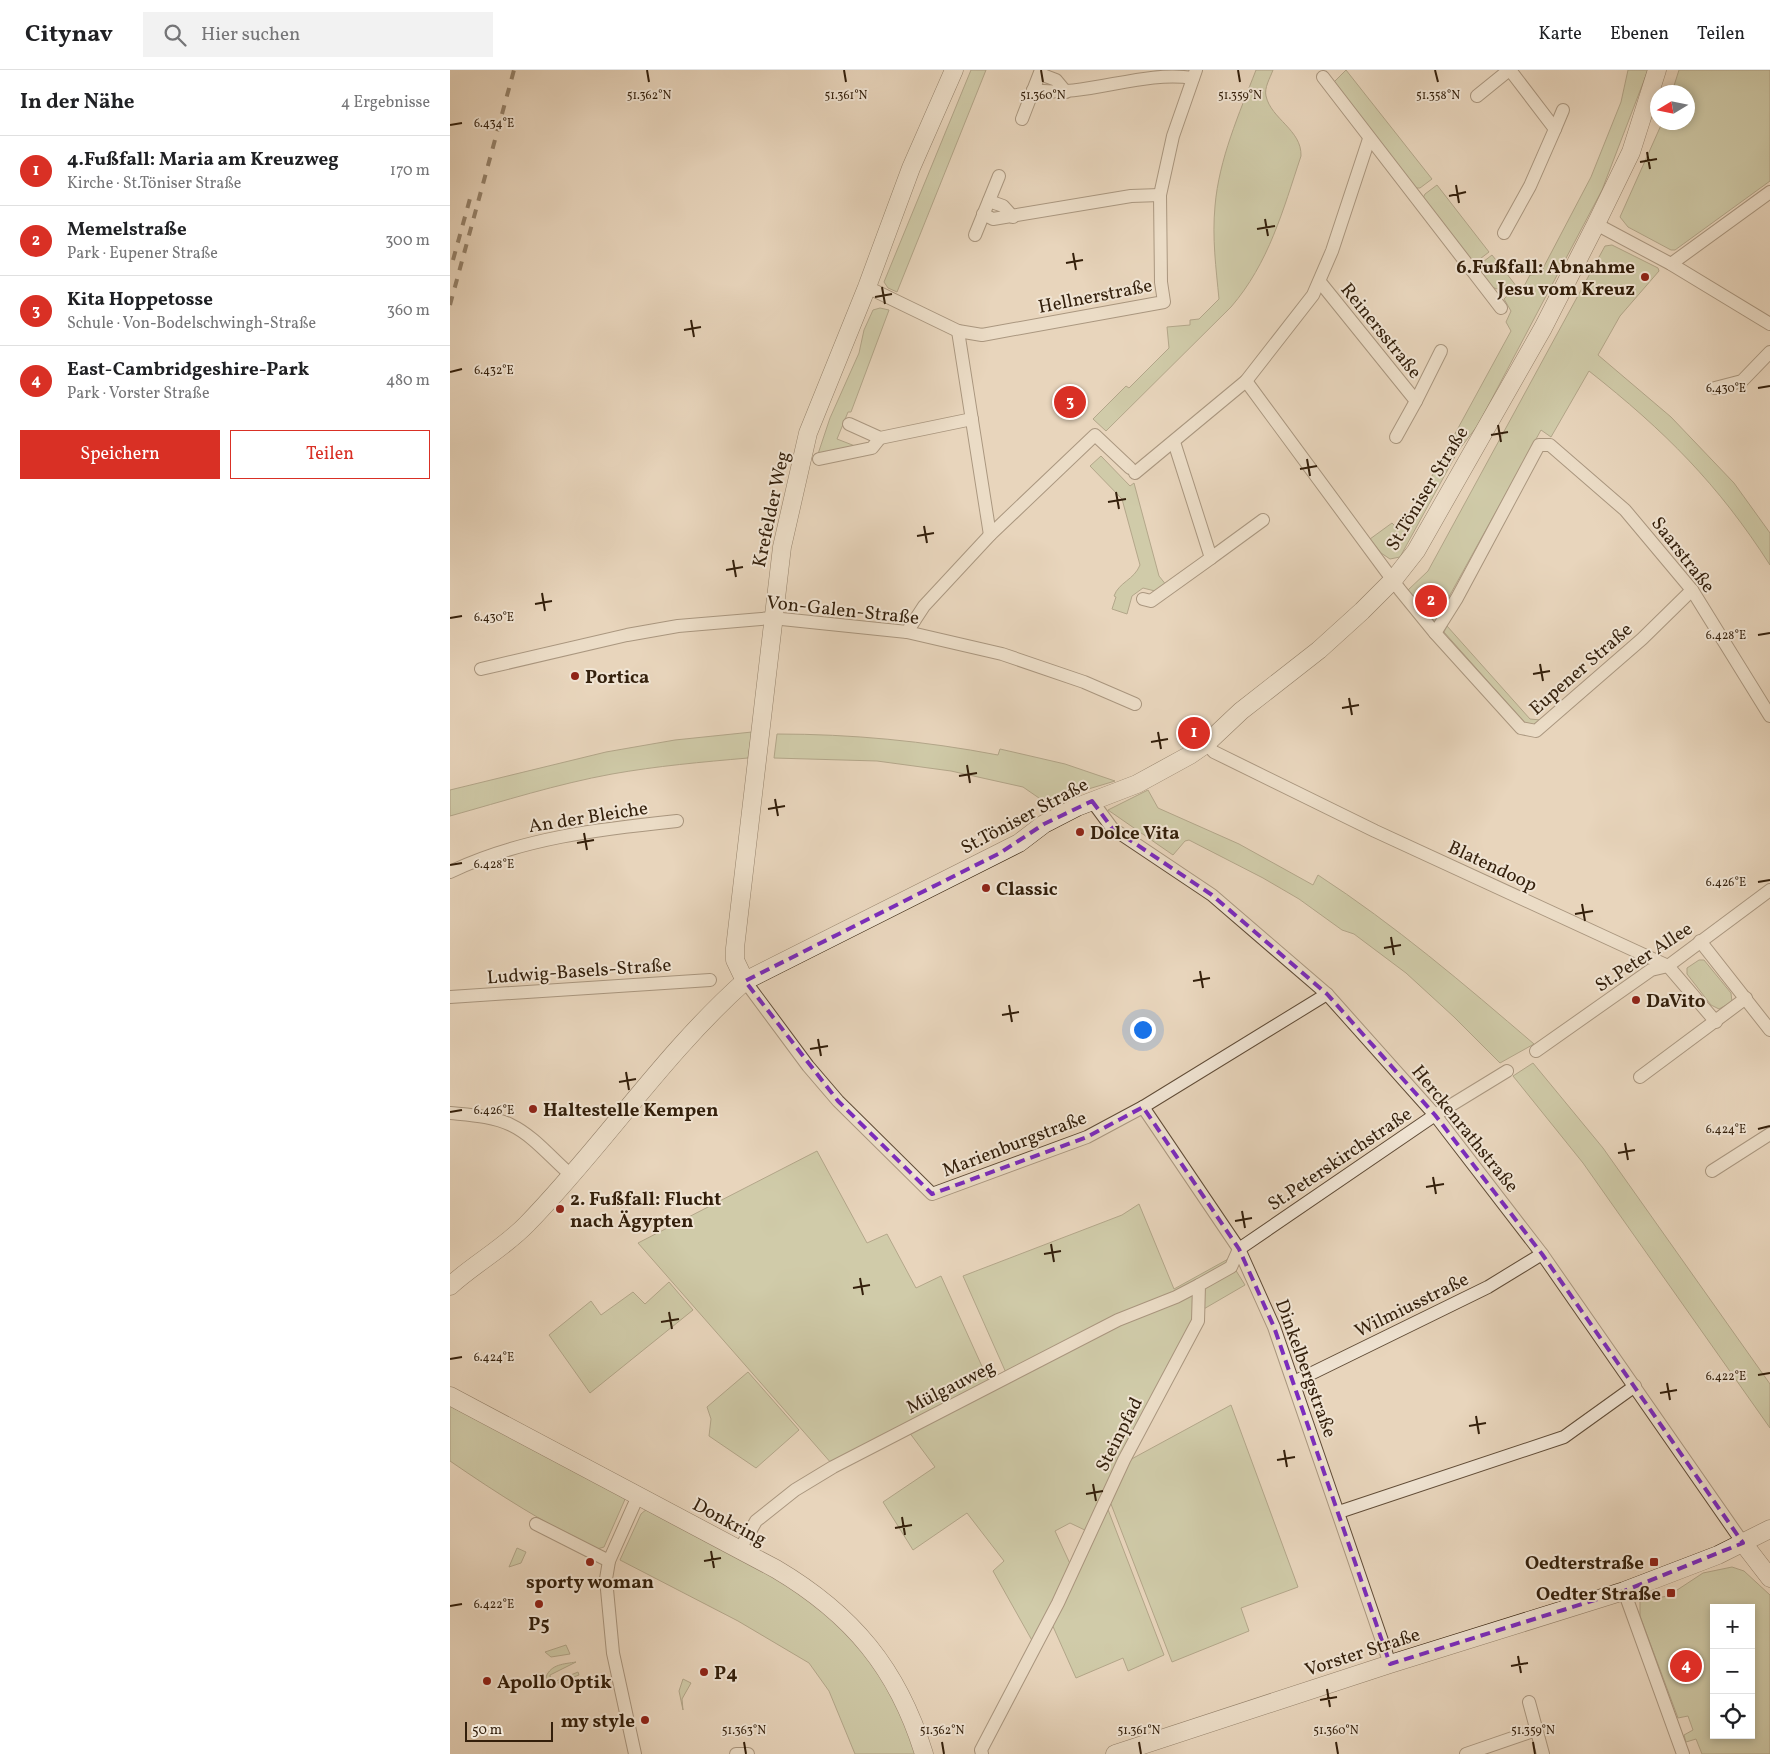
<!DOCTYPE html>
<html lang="de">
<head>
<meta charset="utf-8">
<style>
	:root { --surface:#fff; --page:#f2f2f2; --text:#202124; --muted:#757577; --line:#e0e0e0; --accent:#d93025 }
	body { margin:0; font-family:Vollkorn,serif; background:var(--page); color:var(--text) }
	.controls { position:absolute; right:15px; bottom:15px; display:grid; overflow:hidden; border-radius:0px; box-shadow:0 2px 8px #0003 }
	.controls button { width:45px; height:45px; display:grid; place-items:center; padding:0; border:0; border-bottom:1px solid var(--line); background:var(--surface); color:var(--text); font:25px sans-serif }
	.compass { position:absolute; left:1200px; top:15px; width:45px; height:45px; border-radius:50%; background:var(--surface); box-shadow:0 2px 8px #0003; rotate:260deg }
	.scale { position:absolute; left:15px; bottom:12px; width:88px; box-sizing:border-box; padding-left:5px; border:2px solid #331f0b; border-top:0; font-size:14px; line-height:18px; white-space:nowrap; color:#331f0b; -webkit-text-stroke:4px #f0e4d3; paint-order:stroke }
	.you { position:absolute; left:692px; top:959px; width:18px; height:18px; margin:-12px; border:4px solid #fff; border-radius:50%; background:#1a73e8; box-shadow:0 0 0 8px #1a73e833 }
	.badge { display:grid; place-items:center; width:32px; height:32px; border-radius:50%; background:var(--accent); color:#fff; font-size:16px; font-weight:700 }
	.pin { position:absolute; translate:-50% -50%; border:2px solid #fff; box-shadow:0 1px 5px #0006 }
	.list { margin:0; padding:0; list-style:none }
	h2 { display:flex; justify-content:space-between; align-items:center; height:65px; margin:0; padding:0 20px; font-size:21px }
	h2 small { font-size:16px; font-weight:400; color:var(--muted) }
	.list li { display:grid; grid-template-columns:32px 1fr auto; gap:15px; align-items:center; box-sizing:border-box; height:70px; padding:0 20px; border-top:1px solid var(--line) }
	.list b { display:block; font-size:19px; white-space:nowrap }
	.list p { margin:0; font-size:16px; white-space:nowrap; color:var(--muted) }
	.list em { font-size:16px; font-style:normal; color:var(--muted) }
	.actions { display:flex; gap:10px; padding:15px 20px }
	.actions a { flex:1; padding:11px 0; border:1px solid var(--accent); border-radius:0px; text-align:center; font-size:18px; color:var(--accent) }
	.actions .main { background:var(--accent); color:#fff }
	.icon { flex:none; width:28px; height:28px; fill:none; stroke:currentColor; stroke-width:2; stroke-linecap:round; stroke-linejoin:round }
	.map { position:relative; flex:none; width:1320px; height:1684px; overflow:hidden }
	header { display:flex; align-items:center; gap:30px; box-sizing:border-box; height:70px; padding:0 25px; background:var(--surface); border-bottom:1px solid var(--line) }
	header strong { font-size:24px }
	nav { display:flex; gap:28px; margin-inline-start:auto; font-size:18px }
	.search { width:350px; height:45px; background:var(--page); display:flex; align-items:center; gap:12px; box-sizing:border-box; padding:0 18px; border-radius:0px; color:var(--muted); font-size:19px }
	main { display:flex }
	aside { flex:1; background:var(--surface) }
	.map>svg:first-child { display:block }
</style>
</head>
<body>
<header>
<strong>Citynav</strong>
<div class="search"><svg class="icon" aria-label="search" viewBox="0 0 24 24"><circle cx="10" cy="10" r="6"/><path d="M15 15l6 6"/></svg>Hier suchen</div>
<nav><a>Karte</a><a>Ebenen</a><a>Teilen</a></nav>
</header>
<main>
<aside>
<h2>In der Nähe<small>4 Ergebnisse</small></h2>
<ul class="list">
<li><span class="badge">1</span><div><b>4.Fußfall: Maria am Kreuzweg</b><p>Kirche · St.Töniser Straße</p></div><em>170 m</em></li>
<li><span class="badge">2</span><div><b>Memelstraße</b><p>Park · Eupener Straße</p></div><em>300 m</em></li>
<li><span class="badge">3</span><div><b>Kita Hoppetosse</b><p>Schule · Von-Bodelschwingh-Straße</p></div><em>360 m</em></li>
<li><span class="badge">4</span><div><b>East-Cambridgeshire-Park</b><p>Park · Vorster Straße</p></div><em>480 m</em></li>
</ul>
<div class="actions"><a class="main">Speichern</a><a>Teilen</a></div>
</aside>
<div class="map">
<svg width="1320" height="1684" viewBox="0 0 1320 1684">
	<rect width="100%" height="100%" fill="#e8d5bc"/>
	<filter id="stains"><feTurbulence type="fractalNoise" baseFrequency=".004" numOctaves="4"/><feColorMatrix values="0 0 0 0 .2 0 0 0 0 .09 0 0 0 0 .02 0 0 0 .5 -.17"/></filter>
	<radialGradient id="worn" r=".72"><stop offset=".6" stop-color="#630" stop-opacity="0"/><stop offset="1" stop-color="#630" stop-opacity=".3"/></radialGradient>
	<!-- green -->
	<g fill="#b4be92" stroke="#746e4e" fill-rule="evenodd">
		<polygon points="521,0 536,0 447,222 438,218 434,212"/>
		<path d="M806 0H823C820 8 814 18 816 26 821 49 852 60 851 86 833 140 819 193 781 237L656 361 643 349 676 316 679 318 719 278 717 257 740 255V250L749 249 769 229C766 198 762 168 765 136 769 89 789 44 806 0Z"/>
		<polygon points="896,0 982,109 970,118 965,118 884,12"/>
		<polygon points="1178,0 1198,0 1152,120 1028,355 1008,381 950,487 940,489 931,483 920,469 942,453 945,456 965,437 1061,261 1056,252 1061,241 1054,229 1061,222 1056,215 1047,219 1042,217 1028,199 1029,195 1042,185 1071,222 1080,205 1090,204 1141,107 1171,32"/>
		<polygon points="1229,0 1320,0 1320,111 1225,180 1221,180 1178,157 1170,147 1212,53 1238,52 1238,22 1222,22"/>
		<polygon points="987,115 1039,182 1026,192 1023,192 973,128 975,124"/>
		<path d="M1162 175 1208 198 1209 201 1170 246 1148 285 1221 347 1284 413 1320 463V495C1268 414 1215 361 1139 301L1101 367 1091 360 985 552 957 521 978 501 1155 176Z"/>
		<polygon points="430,238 439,240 401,342 398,342 387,369 405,376 367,387 380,348 409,283 414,260 423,240"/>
		<path d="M651 386 680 416 684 413 709 506 717 516 709 522 693 518 682 526 677 544 662 539 666 527 664 526C669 512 684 510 690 495L672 429 640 396Z"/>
		<polygon points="997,556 1080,649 1091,650 1085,655 1075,653 994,562"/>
		<path d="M302 662 298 688C252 692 207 696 162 704 107 714 54 731 0 746V720L156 682 225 670Z"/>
		<path d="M327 664C401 664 475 671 548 685L550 679 615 694 665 711 635 720 602 737 573 717 501 701 427 691 324 688Z"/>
		<path d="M698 720 708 738 789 774 863 815 868 805C945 855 1014 914 1084 974L1050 993 1004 947 956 903 904 864 892 860 849 829 813 808 739 770 735 771 723 785 658 740Z"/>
		<polygon points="1249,890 1254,890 1281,923 1282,932 1269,939 1261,935 1237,904 1237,898"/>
		<polygon points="1083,993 1153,1078 1320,1314 1320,1358 1133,1093 1063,1006"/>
		<polygon points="367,1081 417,1173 437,1164 466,1218 491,1206 540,1314 382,1394 188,1173"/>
		<polygon points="689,1134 724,1219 780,1188 782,1193 557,1305 513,1206 672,1145"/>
		<polygon points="785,1199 795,1215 752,1240 753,1217"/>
		<polygon points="219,1212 243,1240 140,1323 99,1265 141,1231 151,1245 183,1222 195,1234"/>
		<polygon points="744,1222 747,1250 639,1462 620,1453 605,1461 622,1498 584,1574 543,1501 554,1491 517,1443 463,1480 433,1432 485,1397 459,1362 670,1253"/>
		<polygon points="298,1302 349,1360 306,1398 259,1366 261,1349 257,1337"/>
		<polygon points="781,1335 848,1517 791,1538 799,1561 722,1592 661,1434 658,1436 676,1392"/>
		<path d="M0 1336 176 1427 154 1477 147 1479C95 1454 48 1424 0 1391Z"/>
		<polygon points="657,1437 714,1585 678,1601 673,1588 626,1608 601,1552"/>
		<polygon points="198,1438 311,1496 373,1537 434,1607 468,1684 405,1684 379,1621 359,1593 288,1551 170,1490 191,1444"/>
		<polygon points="67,1478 76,1482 71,1493 59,1497"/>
		<path d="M1282 1497 1294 1501 1320 1525V1684H1252L1246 1669 1236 1672 1234 1665 1243 1660 1238 1646 1228 1648 1190 1546V1531L1218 1526 1253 1503ZM1264 1538H1301V1665H1264Z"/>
		<polygon points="116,1575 120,1584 101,1587 95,1582"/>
		<path d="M126 1592 100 1605 101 1613 128 1602 129 1605 100 1616 96 1607C101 1594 114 1594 126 1592Z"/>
		<polygon points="233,1609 241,1613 232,1629 233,1640 229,1621"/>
	</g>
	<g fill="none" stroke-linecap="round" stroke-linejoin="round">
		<defs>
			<g id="street">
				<polyline points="590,4 606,10 616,22"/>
				<polyline points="873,7 1051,238"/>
				<path d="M583 20C637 28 690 0 743 8"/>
				<polyline points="1027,26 1059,0"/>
				<polyline points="572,49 591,0"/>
				<polyline points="1105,59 1113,40"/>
				<polyline points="539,131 553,136 563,147"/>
				<polyline points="533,144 543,149 681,126 710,125"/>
				<polyline points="1146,154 1221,194 1320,254"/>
				<polyline points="1054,163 1080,116 1105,59 1060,0"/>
				<polyline points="525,165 549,106"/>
				<polyline points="1221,194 1320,122"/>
				<polyline points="870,212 966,331 991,281"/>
				<polyline points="417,217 508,261 532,265 714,232 711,212 710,125 723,66 746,0"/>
				<polyline points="508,261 540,465"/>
				<polyline points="796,311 950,520 985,563 1071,658 1086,661 1192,569 1242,520"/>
				<polyline points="1265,318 1292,311 1320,282"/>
				<polyline points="399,354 430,368 522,349"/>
				<polyline points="946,367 966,331"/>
				<polyline points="369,389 422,378 430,368"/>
				<polyline points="685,403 796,311 863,225 882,181 919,69"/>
				<polyline points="761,488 813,450"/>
				<polyline points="693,529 701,531 761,488 724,372"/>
				<polyline points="457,562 474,536 540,465 645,365 680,398"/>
				<polyline points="985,563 1007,528 1089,375 1100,375 1175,440 1242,520 1320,646"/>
				<polyline points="31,599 177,565 228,556 322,548 457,562 552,584 634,612 685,634"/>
				<polyline points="756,674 764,682 925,761 1218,896 1266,952"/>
				<polyline points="642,731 662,758 762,825 877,924 985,1045 1092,1184 1293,1473"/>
				<path d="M0 802C71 768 150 759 227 751"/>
				<polyline points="1250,871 1320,960"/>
				<polyline points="295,911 358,996 388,1031 482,1124 637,1067 693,1037 877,924"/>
				<polyline points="0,927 260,910"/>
				<polyline points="1086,981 1201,900 1218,896 1320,820"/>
				<polyline points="1190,1007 1296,928"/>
				<polyline points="693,1037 789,1179 824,1257 940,1594"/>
				<path d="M0 1043C20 1045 43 1046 61 1055 84 1066 102 1089 121 1105"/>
				<polyline points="1262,1101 1320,1064"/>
				<polyline points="844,1312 1038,1217 1092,1184"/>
				<polyline points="889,1442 1114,1367 1185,1316"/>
				<polyline points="86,1454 159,1491"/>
				<polyline points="290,1479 306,1451 345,1420 383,1397 668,1250 726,1227 749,1215"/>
				<polyline points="1174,1521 1233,1684"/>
				<polyline points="1079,1632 1093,1684"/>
				<polyline points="185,1684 163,1583 156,1509 159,1491 188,1426"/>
				<polyline points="286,1684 298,1684"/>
				<polyline points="532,1684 531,1680 608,1533 674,1390 748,1251 749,1215 781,1197 789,1179 985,1045 1057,1001"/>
				<polyline points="1016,1684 1086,1660"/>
			</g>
			<g id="secondary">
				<polyline points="295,911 285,890 285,878 332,477 358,363 417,217 461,98 504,0"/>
				<path d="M0 1216C24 1194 54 1178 77 1154 153 1076 214 983 295 911L569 773 594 754 627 737 687 714 740 685 756 674 791 641 869 580 912 541 944 509 966 481 1093 258 1146 154 1181 82 1207 0"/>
				<path d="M0 1326 326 1499C402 1544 448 1599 474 1684"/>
				<polyline points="1293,1473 1320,1508"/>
				<polyline points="665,1684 940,1594 1174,1521 1268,1485 1320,1459"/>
			</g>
		</defs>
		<!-- street casing -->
		<use href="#street" stroke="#604c37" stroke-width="14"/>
		<!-- secondary casing -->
		<use href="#secondary" stroke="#331f0b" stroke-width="19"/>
		<!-- street -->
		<use href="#street" stroke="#f0e4d3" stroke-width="12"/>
		<!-- secondary -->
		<use href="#secondary" stroke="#f0e4d3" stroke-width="18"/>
		<!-- rail -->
		<g stroke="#331f0b" stroke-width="4" stroke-dasharray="9 9" stroke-linecap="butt">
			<polyline points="3,190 21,125"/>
			<polyline points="0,235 64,0"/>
		</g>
	</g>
	<!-- marked area -->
	<path d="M0 0H1320V1684H0ZM642 731 662 758 762 825 877 924 985 1045 1092 1184 1293 1473 1174 1521 940 1594 824 1257 789 1179 693 1037 637 1067 482 1124 388 1031 295 911 550 783 594 754Z" fill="#e8d5bc" fill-opacity=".55" fill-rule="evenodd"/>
	<path fill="none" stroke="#7b2cbf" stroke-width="4" stroke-dasharray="10 6" stroke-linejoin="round" d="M642 731 662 758 762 825 877 924 985 1045 1092 1184 1293 1473 1174 1521 940 1594 824 1257 789 1179 693 1037 637 1067 482 1124 388 1031 295 911 550 783 594 754Z"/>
	<!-- ticks -->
	<path fill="none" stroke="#331f0b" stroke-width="2" d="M197 0 199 12M394 0 396 12M591 0 593 12M788 0 790 12M985 0 988 12M0 55 12 53M1197 82 1200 99M1190 92 1207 89M1006 115 1009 133M999 126 1016 122M815 149 818 166M807 159 825 156M623 183 626 200M616 193 633 190M432 217 435 234M425 227 442 224M241 250 244 267M234 260 251 257M0 302 12 299M1308 318 1320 316M1048 355 1051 372M1041 365 1058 362M857 389 860 406M850 399 867 396M666 422 669 439M658 432 676 429M474 456 477 473M467 466 484 463M283 490 286 507M276 500 293 497M92 523 95 541M85 534 102 531M0 548 12 546M1308 565 1320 563M1090 594 1093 611M1083 604 1100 601M899 628 902 645M892 638 909 635M708 662 711 679M701 672 718 669M517 695 520 713M509 706 527 703M325 729 328 746M318 739 335 736M134 763 137 780M127 773 144 770M0 795 12 793M1308 812 1320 810M1132 834 1135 851M1125 844 1143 841M941 867 944 885M934 878 951 875M750 901 753 918M743 911 760 908M559 935 562 952M552 945 569 942M368 969 371 986M360 979 378 976M176 1002 179 1020M169 1012 186 1009M0 1042 12 1040M1308 1059 1320 1056M1175 1073 1178 1090M1168 1083 1185 1080M983 1107 986 1124M976 1117 994 1114M792 1141 795 1158M785 1151 802 1148M601 1174 604 1192M594 1184 611 1181M410 1208 413 1225M403 1218 420 1215M219 1242 222 1259M211 1252 229 1249M0 1289 12 1287M1308 1305 1320 1303M1217 1313 1220 1330M1210 1323 1227 1320M1026 1346 1029 1364M1019 1356 1036 1353M834 1380 837 1397M827 1390 845 1387M643 1414 646 1431M636 1424 653 1421M452 1447 455 1465M445 1458 462 1455M261 1481 264 1498M254 1491 271 1488M0 1536 12 1534M1068 1586 1071 1603M1061 1596 1078 1593M877 1619 880 1637M870 1630 887 1627M294 1672 296 1684M492 1672 494 1684M689 1672 691 1684M886 1672 888 1684M1083 1672 1085 1684"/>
	<!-- markers -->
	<g fill="#8f2418" stroke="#f0e4d3" stroke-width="2">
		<circle cx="1195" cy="207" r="5"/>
		<circle cx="125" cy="606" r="5"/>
		<circle cx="630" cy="762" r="5"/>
		<circle cx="536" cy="818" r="5"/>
		<circle cx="1186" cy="930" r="5"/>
		<circle cx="83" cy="1039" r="5"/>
		<circle cx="110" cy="1139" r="5"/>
		<circle cx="140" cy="1492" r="5"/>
		<rect x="1199" y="1487" width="10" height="10" rx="2.5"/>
		<rect x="1216" y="1518" width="10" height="10" rx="2.5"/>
		<circle cx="89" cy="1534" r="5"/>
		<circle cx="254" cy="1602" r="5"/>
		<circle cx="37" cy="1611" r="5"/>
		<circle cx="195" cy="1650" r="5"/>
	</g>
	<g text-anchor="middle" stroke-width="4" stroke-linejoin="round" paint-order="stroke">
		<!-- poi labels -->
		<g font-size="19" font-weight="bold" fill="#331f0b" stroke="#f0e4d3" text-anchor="start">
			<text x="1185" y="203" text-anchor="end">6.Fußfall: Abnahme<tspan x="1185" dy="22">Jesu vom Kreuz</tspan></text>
			<text x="135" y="613">Portica</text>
			<text x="640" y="769">Dolce Vita</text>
			<text x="546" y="825">Classic</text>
			<text x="1196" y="937">DaVito</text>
			<text x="93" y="1046">Haltestelle Kempen</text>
			<text x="120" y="1135">2. Fußfall: Flucht<tspan x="120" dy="22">nach Ägypten</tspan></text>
			<text x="1194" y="1499" text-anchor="end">Oedterstraße</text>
			<text x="140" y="1518" text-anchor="middle">sporty woman</text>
			<text x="1211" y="1530" text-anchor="end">Oedter Straße</text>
			<text x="89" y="1560" text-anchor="middle">P5</text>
			<text x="264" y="1609">P4</text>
			<text x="47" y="1618">Apollo Optik</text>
			<text x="185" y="1657" text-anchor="end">my style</text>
		</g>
		<!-- street labels -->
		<g font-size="19" fill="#331f0b" stroke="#f0e4d3">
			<text transform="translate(645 225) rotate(-11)" y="7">Hellnerstraße</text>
			<text transform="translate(932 260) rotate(51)" y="7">Reinersstraße</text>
			<text transform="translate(976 418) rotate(-59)" y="7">St.Töniser Straße</text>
			<text transform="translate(320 439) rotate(-78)" y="7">Krefelder Weg</text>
			<text transform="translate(1234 484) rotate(52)" y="7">Saarstraße</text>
			<text transform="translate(393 539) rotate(6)" y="7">Von-Galen-Straße</text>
			<text transform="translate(1130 598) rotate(-41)" y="7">Eupener Straße</text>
			<text transform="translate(574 745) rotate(-28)" y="7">St.Töniser Straße</text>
			<text transform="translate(138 746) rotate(-9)" y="7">An der Bleiche</text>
			<text transform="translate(1043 795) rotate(25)" y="7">Blatendoop</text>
			<text transform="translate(1193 886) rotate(-33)" y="7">St.Peter Allee</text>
			<text transform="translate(129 900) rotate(-4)" y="7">Ludwig-Basels-Straße</text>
			<text transform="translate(1016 1058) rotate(51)" y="7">Herckenrathstraße</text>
			<text transform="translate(564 1073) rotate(-21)" y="7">Marienburgstraße</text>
			<text transform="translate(889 1088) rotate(-34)" y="7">St.Peterskirchstraße</text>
			<text transform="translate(961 1234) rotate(-26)" y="7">Wilmiusstraße</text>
			<text transform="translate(857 1298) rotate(70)" y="7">Dinkelbergstraße</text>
			<text transform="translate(500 1316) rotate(-27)" y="7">Mülgauweg</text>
			<text transform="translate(668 1364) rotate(-63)" y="7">Steinpfad</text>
			<text transform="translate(280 1451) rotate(28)" y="7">Donkring</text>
			<text transform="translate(912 1581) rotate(-18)" y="7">Vorster Straße</text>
		</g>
	</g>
	<g font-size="12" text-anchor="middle" fill="#331f0b" stroke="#f0e4d3" stroke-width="4" stroke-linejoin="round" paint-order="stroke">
		<text x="199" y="29">51.362°N</text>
		<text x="396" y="29">51.361°N</text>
		<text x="593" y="29">51.360°N</text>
		<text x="790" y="29">51.359°N</text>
		<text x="988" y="29">51.358°N</text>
		<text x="44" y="57">6.434°E</text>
		<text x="44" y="304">6.432°E</text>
		<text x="1276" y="322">6.430°E</text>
		<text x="44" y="551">6.430°E</text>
		<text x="1276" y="569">6.428°E</text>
		<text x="44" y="798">6.428°E</text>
		<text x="1276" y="816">6.426°E</text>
		<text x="44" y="1044">6.426°E</text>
		<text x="1276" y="1063">6.424°E</text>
		<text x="44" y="1291">6.424°E</text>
		<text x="1276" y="1310">6.422°E</text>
		<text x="44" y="1538">6.422°E</text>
		<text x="294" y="1664">51.363°N</text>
		<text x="492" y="1664">51.362°N</text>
		<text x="689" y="1664">51.361°N</text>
		<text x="886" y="1664">51.360°N</text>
		<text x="1083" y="1664">51.359°N</text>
	</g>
	<rect width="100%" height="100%" filter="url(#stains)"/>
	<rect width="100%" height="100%" fill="url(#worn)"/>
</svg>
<div class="controls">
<button>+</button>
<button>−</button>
<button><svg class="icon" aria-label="locate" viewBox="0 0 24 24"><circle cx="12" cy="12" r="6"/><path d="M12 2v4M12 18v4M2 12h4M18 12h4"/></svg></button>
</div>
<svg class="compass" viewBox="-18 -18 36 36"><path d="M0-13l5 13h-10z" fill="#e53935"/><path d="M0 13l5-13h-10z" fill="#757577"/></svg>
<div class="scale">50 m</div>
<div class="you"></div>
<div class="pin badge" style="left:744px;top:663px">1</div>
<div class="pin badge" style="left:981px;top:531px">2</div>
<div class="pin badge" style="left:620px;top:332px">3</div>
<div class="pin badge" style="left:1236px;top:1596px">4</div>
</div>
</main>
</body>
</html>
